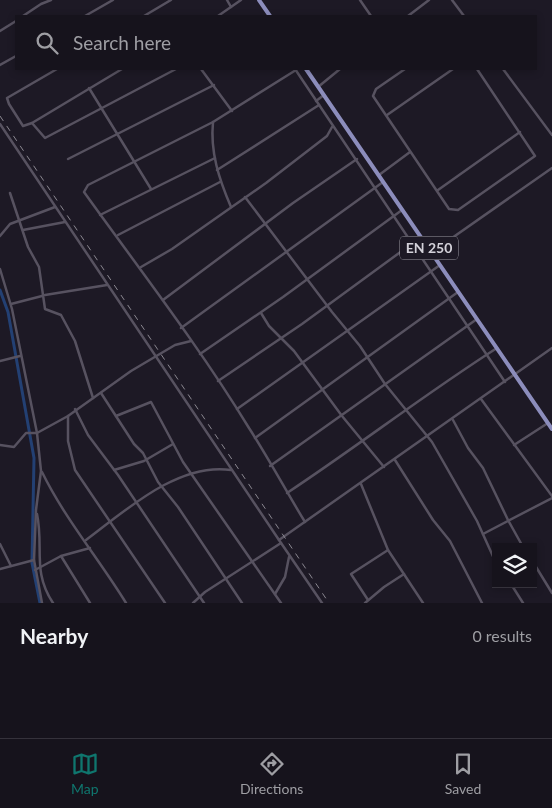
<!DOCTYPE html>
<html lang="en">
<head>
<meta charset="utf-8">
<style>
	:root { --surface:#16131c; --page:#232029; --text:#f1f3f6; --muted:#9e9ea3; --line:#35323b; --accent:#0f766e }
	body { margin:0; font-family:Lato,sans-serif; background:var(--page); color:var(--text) }
	.controls { position:absolute; right:15px; bottom:15px; display:grid; overflow:hidden; border-radius:0px; box-shadow:0 2px 8px #0003 }
	.controls button { width:45px; height:45px; display:grid; place-items:center; padding:0; border:0; border-bottom:1px solid var(--line); background:var(--surface); color:var(--text); font:25px sans-serif }
	.list { margin:0; padding:0; list-style:none }
	h2 { display:flex; justify-content:space-between; align-items:center; height:65px; margin:0; padding:0 20px; font-size:21px }
	h2 small { font-size:16px; font-weight:400; color:var(--muted) }
	.icon { flex:none; width:28px; height:28px; fill:none; stroke:currentColor; stroke-width:2; stroke-linecap:round; stroke-linejoin:round }
	.map { position:relative; flex:none; width:552px; height:603px; overflow:hidden }
	.search { position:absolute; background:var(--surface); box-shadow:0 2px 8px #0003; left:15px; right:15px; top:15px; height:55px; display:flex; align-items:center; gap:12px; box-sizing:border-box; padding:0 18px; border-radius:0px; color:var(--muted); font-size:19px }
	.sheet { height:135px; background:var(--surface) }
	nav { display:flex; justify-content:space-around; align-items:center; box-sizing:border-box; height:70px; border-top:1px solid var(--line); background:var(--surface); font-size:14px; color:var(--muted) }
	nav a { display:grid; justify-items:center; gap:2px }
	nav .on { color:var(--accent) }
	.map>svg:first-child { display:block }
</style>
</head>
<body>
<div class="map">
<svg width="552" height="603" viewBox="0 0 552 603">
	<rect width="100%" height="100%" fill="#1d1925"/>
	<g fill="none" stroke-linecap="round" stroke-linejoin="round">
		<!-- canal -->
		<polyline stroke="#234073" stroke-width="3" points="0,290 8,312 34,458 32,563 40,603"/>
		<!-- street -->
		<g stroke="#575260" stroke-width="2.5">
			<polyline points="227,0 231,7"/>
			<polyline points="360,0 371,16"/>
			<polyline points="452,0 464,16"/>
			<polyline points="23,16 41,4 51,0"/>
			<polyline points="85,16 113,0"/>
			<polyline points="144,16 171,0"/>
			<polyline points="218,16 241,0"/>
			<polyline points="408,16 429,0"/>
			<polyline points="0,31 16,21"/>
			<polyline points="0,65 16,56"/>
			<polyline points="57,69 7,98 9,104 23,126 32,123 45,138 176,69"/>
			<polyline points="201,69 232,111"/>
			<polyline points="295,69 505,382"/>
			<polyline points="405,69 376,89 373,96 449,209 458,210 535,156 477,69"/>
			<polyline points="503,69 552,135"/>
			<path d="M296 70 213 122 88 185 84 192C140 270 199 346 249 428 269 459 286 491 305 522"/>
			<polyline points="318,87 340,69"/>
			<polyline points="89,88 151,189"/>
			<polyline points="316,101 324,95"/>
			<polyline points="387,115 453,69"/>
			<path d="M213 122C210 152 219 179 231 207"/>
			<polyline points="32,123 122,69"/>
			<polyline points="0,124 279,540"/>
			<polyline points="68,159 214,85"/>
			<polyline points="217,170 319,105"/>
			<polyline points="379,175 410,152"/>
			<polyline points="438,190 520,132"/>
			<polyline points="10,193 28,247 39,267 45,309 61,315 75,341 93,398"/>
			<polyline points="245,197 332,312 360,346 385,384 432,442 477,521 496,563"/>
			<polyline points="100,215 215,158"/>
			<polyline points="23,230 65,222"/>
			<polyline points="118,235 220,182"/>
			<polyline points="0,236 10,224 55,207"/>
			<polyline points="432,252 552,168"/>
			<polyline points="141,267 172,249 266,183 327,136 332,127"/>
			<polyline points="0,269 12,309 37,433 41,471 36,510 34,560 42,603"/>
			<polyline points="45,295 107,285"/>
			<polyline points="163,300 293,203 357,159"/>
			<polyline points="11,304 42,296"/>
			<polyline points="261,313 269,326 294,351 342,416 384,467"/>
			<polyline points="181,328 383,182"/>
			<polyline points="200,354 283,297 402,210"/>
			<polyline points="0,361 20,356"/>
			<polyline points="218,381 302,324 421,237"/>
			<polyline points="101,393 134,444 143,453 158,482 178,507 242,603"/>
			<polyline points="481,399 552,496"/>
			<polyline points="75,409 88,435 118,475 204,603"/>
			<polyline points="237,409 440,265"/>
			<polyline points="68,416 68,441 75,470 165,603"/>
			<polyline points="116,416 151,402 183,462 281,603"/>
			<polyline points="453,420 468,448 483,468 508,520 523,547"/>
			<polyline points="255,438 458,292"/>
			<polyline points="0,445 14,447 26,433 37,433 68,416 131,371 175,345 191,341"/>
			<polyline points="514,445 548,423"/>
			<polyline points="395,460 433,520 450,541 482,603"/>
			<polyline points="270,466 477,319"/>
			<polyline points="114,470 144,461 173,444"/>
			<path d="M42 472C65 519 99 559 126 603"/>
			<polyline points="361,484 388,550 423,603"/>
			<path d="M287 493C358 446 425 394 497 348"/>
			<path d="M37 514C44 547 32 572 53 603"/>
			<polyline points="483,534 552,498"/>
			<path d="M86 540C125 511 178 462 231 470"/>
			<polyline points="0,544 11,566"/>
			<polyline points="61,556 90,603"/>
			<polyline points="533,562 552,593"/>
			<polyline points="0,569 34,560"/>
			<polyline points="35,570 61,556 90,548"/>
			<polyline points="511,584 523,603"/>
			<polyline points="275,594 285,577 289,557"/>
			<polyline points="368,600 351,574 388,550"/>
			<polyline points="193,603 205,592 281,543"/>
			<polyline points="322,603 279,540 552,348"/>
			<polyline points="365,603 384,587 404,574"/>
		</g>
		<!-- primary -->
		<g stroke="#8c8dbc" stroke-width="4">
			<polyline points="259,0 270,16"/>
			<polyline points="306,69 552,429"/>
		</g>
		<!-- rail -->
		<polyline stroke="#8a8790" stroke-width="1" stroke-dasharray="6 6" stroke-linecap="butt" points="0,116 329,603"/>
	</g>
	<g text-anchor="middle" stroke-width="4.5" stroke-linejoin="round" paint-order="stroke">
		<!-- shield labels -->
		<rect fill="#1d1925" stroke="#9c9aa3" stroke-width="1" x="400" y="236.5" width="58" height="23" rx="4"/>
		<g font-size="14" font-weight="bold" fill="#d3d1d9">
			<text x="429" y="253">EN 250</text>
		</g>
	</g>
</svg>
<div class="controls">
<button><svg class="icon" aria-label="layers" viewBox="0 0 24 24"><path d="M12 4l9 5-9 5-9-5zM3 14l9 5 9-5"/></svg></button>
</div>
<div class="search"><svg class="icon" aria-label="search" viewBox="0 0 24 24"><circle cx="10" cy="10" r="6"/><path d="M15 15l6 6"/></svg>Search here</div>
</div>
<section class="sheet">
<h2>Nearby<small>0 results</small></h2>
<ul class="list">
</ul>
</section>
<nav>
<a class="on"><svg class="icon" aria-label="map" viewBox="0 0 24 24"><path d="M3 6l6-2 6 2 6-2v14l-6 2-6-2-6 2zM9 4v14M15 6v14"/></svg>Map</a>
<a><svg class="icon" aria-label="directions" viewBox="0 0 24 24"><path d="M12 3l9 9-9 9-9-9zM9 14v-3h6M13 9l2 2-2 2"/></svg>Directions</a>
<a><svg class="icon" aria-label="saved" viewBox="0 0 24 24"><path d="M7 4h10v16l-5-4-5 4z"/></svg>Saved</a>
</nav>
</body>
</html>
